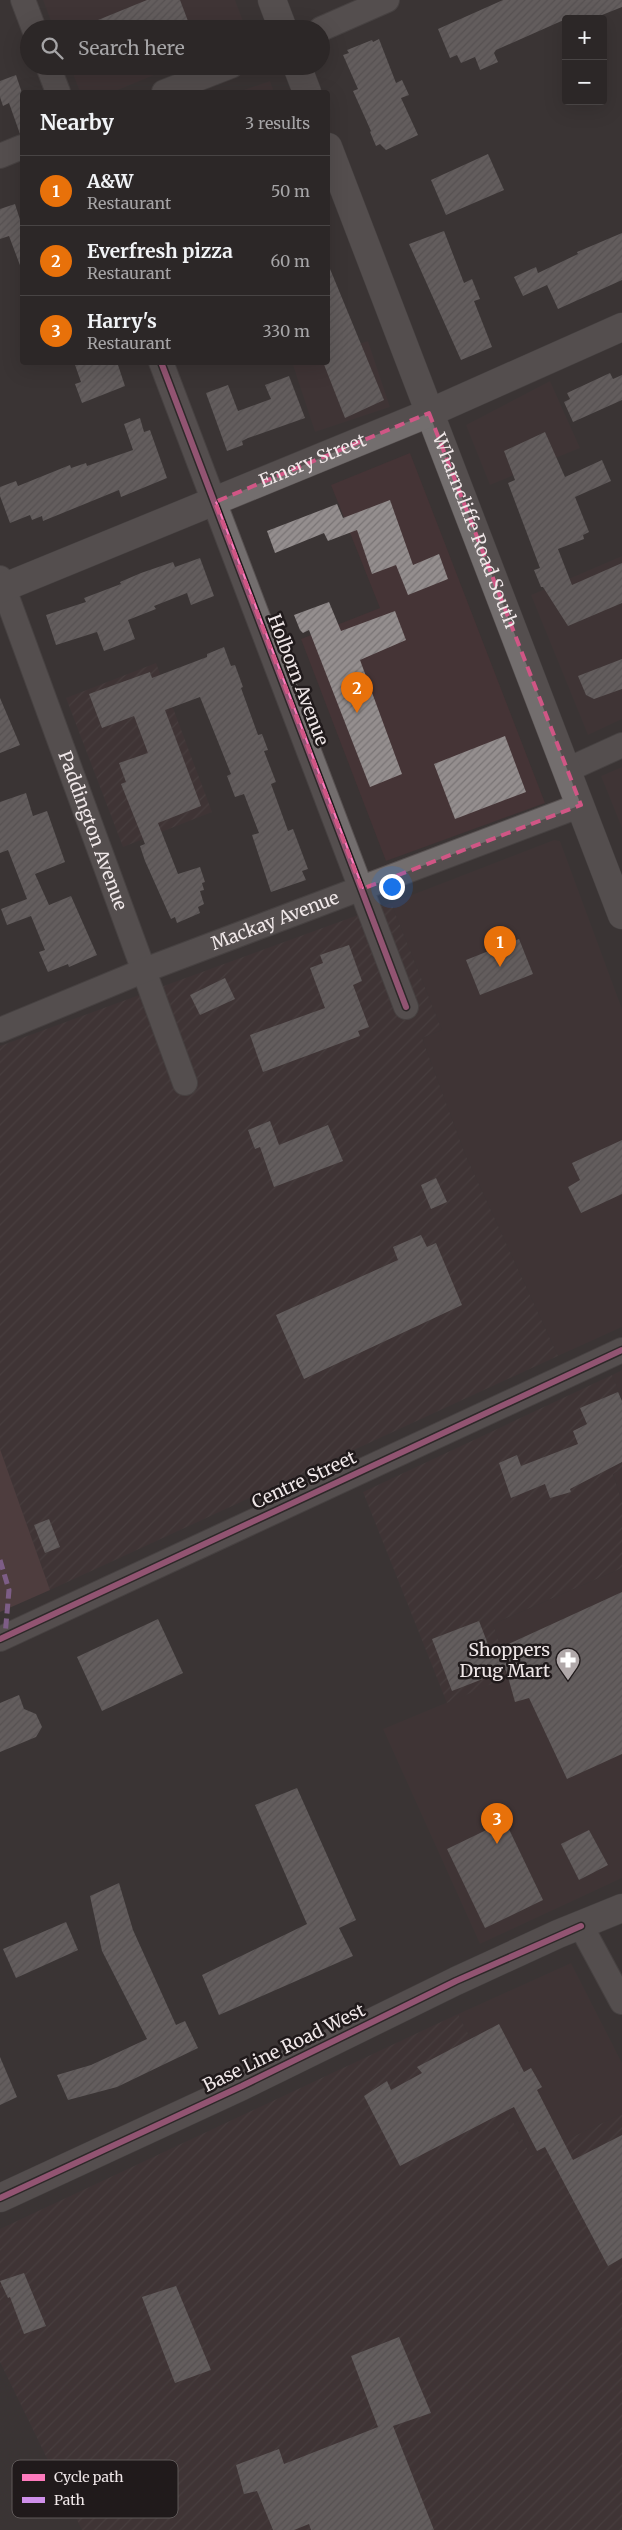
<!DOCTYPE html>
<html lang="en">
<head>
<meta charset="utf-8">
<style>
	:root { --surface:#2c2727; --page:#342f2f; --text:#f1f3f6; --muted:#a6a5a7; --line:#484444; --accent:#bca0f2 }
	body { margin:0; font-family:Merriweather,serif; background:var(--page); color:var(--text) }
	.controls { position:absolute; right:15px; top:15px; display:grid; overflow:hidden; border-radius:5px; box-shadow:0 5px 20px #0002 }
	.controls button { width:45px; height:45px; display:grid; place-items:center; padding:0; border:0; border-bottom:1px solid var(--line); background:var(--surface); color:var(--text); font:25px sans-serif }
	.you { position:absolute; left:391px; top:886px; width:18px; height:18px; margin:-12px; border:4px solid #fff; border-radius:50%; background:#1a73e8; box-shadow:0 0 0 8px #1a73e833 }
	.badge { display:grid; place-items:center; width:32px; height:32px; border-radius:50%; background:var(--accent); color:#fff; font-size:16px; font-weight:700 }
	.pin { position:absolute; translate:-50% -41px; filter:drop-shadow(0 1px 2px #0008) }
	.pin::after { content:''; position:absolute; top:26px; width:18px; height:15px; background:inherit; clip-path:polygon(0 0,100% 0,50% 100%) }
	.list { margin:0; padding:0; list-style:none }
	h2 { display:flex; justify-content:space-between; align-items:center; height:65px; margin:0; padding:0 20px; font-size:21px }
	h2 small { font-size:16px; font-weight:400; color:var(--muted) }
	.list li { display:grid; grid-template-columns:32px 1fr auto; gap:15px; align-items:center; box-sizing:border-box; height:70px; padding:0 20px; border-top:1px solid var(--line) }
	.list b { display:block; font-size:19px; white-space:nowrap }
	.list p { margin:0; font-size:16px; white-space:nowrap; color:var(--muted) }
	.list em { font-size:16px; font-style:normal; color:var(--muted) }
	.icon { flex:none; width:28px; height:28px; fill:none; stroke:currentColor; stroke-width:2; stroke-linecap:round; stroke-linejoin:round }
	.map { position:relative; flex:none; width:622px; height:2530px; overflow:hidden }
	.search { position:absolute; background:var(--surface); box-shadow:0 5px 20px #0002; left:20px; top:20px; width:310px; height:55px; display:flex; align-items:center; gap:12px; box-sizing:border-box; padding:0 18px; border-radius:28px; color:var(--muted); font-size:19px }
	.panel { position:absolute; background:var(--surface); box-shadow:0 5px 20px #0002; left:20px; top:90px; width:310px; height:275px; border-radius:5px }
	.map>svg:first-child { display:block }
</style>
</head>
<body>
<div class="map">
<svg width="622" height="2530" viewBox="0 0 622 2530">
	<defs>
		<pattern id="industrial-furrows" width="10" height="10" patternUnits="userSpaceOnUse" patternTransform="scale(1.25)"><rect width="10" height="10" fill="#453436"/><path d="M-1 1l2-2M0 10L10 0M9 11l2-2" fill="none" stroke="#574849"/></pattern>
		<pattern id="building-hatch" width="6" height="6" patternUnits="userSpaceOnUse" patternTransform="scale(1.25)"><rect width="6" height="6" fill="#948e8e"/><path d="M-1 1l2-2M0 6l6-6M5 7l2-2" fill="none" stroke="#797475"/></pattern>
	</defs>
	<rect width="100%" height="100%" fill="#3a3434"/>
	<!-- built -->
	<g fill="#453436">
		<polygon points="43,0 235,0 246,29 54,29"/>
		<polygon points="70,66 176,66 113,92 80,92"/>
		<polygon points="270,81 274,92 238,92"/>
		<polygon points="368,341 390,407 315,432 293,365 302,363 328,362 328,354"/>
		<polygon points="550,381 580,448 490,485 466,425"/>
		<polygon points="410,453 545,803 386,861 301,639 380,608 331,485"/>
		<polygon points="622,556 622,719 588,735 531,595"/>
		<polygon points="622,767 622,828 601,776"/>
		<polygon points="554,840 560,841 622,1009 622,1327 558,1356 465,1154 422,1038 442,1030 391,903"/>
		<polygon points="622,1370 622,1400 612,1375"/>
		<polygon points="622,1469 622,1502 613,1473"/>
		<polygon points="622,1568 622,1878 480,1944 383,1729 501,1680 506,1664 493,1624"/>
		<polygon points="571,1963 622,2063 622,2114 531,2156 458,2014"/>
	</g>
	<!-- industrial -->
	<g fill="url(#industrial-furrows)">
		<polygon points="156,663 212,812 123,847 66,698"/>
		<polygon points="391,903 442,1030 422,1038 465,1154 558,1356 50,1590 0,1449 0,1046"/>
		<polygon points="612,1375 622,1400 622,1469 613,1474 622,1502 622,1568 493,1624 506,1664 501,1680 447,1703 363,1492"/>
		<polygon points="458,2014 531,2156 622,2114 622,2530 82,2530 0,2362 0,2229"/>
	</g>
	<!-- park -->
	<polygon fill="#66474a" points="0,1449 50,1590 0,1612"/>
	<!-- building -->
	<g fill="url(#building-hatch)">
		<polygon points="147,0 180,0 191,29 76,29"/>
		<polygon points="503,0 622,0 622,7 592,19 566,19 496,50 494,53 498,62 480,70 475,57 461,63 457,55 450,58 438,29"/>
		<polygon points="379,39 396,83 402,80 409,95 401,98 418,135 386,150 380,144 376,146 370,132 371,131 353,91 358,89 343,55 349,53 347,50 372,40 373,42"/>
		<polygon points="16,75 22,93 22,133 20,134 9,103 3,106 0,97 0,81"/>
		<polygon points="488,154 504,190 446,215 431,180"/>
		<polygon points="15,204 22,226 22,268 21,268 9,236 0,239 0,209"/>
		<polygon points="444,231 464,283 472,279 480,299 474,301 492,347 461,360 409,244"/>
		<polygon points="622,233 622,280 558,309 547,285 523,296 514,277 536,267 538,273 578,254 577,252"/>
		<polygon points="328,264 384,400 345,418 323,362 328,362"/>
		<polygon points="74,362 117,362 125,386 82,403 75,384 81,382"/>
		<polygon points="610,373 613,379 622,375 622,400 573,422 564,402 570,399 567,393"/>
		<polygon points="289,376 305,418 248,438 242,441 243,445 227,451 206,393 228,385 238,411 271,399 265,385"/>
		<polygon points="140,418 144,432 150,430 167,478 121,497 119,490 43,521 42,516 32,520 30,515 10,523 0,496 0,487 16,481 18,486 70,465 71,468 86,463 87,466 133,450 124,424"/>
		<polygon points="545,432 565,477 602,460 611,481 575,497 589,532 583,535 584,539 558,549 572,585 622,563 622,603 568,626 543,587 541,587 534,570 540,568 508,483 515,480 504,451"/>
		<polygon points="390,500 413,565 439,554 448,579 408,595 396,565 372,574 357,530 328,541 324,533 275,553 267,531 337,504 343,518"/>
		<polygon points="200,558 214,596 191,605 187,593 154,606 156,609 128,620 135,639 104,651 97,632 56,645 46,615 86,602 84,598 121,584 120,582 141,573 173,562 175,567"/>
		<polygon points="329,602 341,631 395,611 406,640 360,660 402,774 370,787 309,630 303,633 300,630 294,615"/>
		<polygon points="224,647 231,666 235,665 243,687 241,688 258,735 262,734 268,750 264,751 276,782 271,784 288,831 293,829 308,869 302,871 306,880 271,892 252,835 259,833 244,794 235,797 227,776 231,774 200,697 165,710 201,806 158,823 178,874 200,867 205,882 202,883 204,890 200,891 204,904 198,907 200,913 177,923 175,917 171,919 145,861 140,846 145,844 121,784 126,782 119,763 148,753 134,716 102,728 89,694 150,672 152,678 207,657 207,654"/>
		<polygon points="622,659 622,689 594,699 586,695 578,676"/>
		<polygon points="0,698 20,745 0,753"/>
		<polygon points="505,736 526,792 455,819 434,764"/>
		<polygon points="26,793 33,816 47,811 65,862 35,874 49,905 71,896 97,955 69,967 68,964 48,972 39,952 45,950 31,916 7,925 1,909 27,899 8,850 0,853 0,802"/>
		<polygon points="519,939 533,974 480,995 466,960"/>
		<polygon points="349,945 362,981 353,985 369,1027 358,1031 360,1036 263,1072 250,1035 325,1008 310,968 323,963 320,955"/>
		<polygon points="225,978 235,999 200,1015 190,995"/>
		<polygon points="270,1121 279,1145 328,1125 343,1161 274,1187 260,1147 255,1149 248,1130"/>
		<polygon points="622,1140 622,1194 581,1213 568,1187 580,1180 572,1163"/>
		<polygon points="436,1178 447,1202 431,1209 421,1185"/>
		<polygon points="421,1235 427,1247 436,1243 462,1305 304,1379 276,1315 398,1260 393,1247"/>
		<polygon points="618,1392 622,1401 622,1462 570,1489 571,1492 550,1498 545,1484 511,1498 499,1463 517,1455 521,1466 578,1444 573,1431 587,1424 580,1408"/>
		<polygon points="49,1519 60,1547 45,1553 34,1525"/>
		<polygon points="622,1592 622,1754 567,1779 529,1698 515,1702 506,1670 452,1691 432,1639 479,1621 491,1652"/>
		<polygon points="158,1619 183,1673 102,1711 77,1657"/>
		<polygon points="19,1695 24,1709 36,1714 42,1727 36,1737 0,1752 0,1703"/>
		<polygon points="297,1788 356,1920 339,1928 353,1956 219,2015 202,1975 307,1924 255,1805"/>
		<polygon points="505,1821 543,1900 485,1928 447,1849"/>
		<polygon points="589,1830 608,1865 579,1880 561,1844"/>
		<polygon points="119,1883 133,1930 176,2025 185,2021 198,2048 117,2087 68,2100 57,2075 91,2065 147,2039 102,1951 90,1896"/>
		<polygon points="66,1922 78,1950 16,1978 3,1949"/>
		<polygon points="499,2024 524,2072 531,2068 542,2087 537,2090 573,2160 622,2135 622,2258 608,2266 545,2147 537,2151 514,2107 400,2166 364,2096 387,2081 391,2090 422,2073 417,2067"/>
		<polygon points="0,2057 17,2097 0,2105"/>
		<polygon points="24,2273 46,2326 24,2334 10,2297 8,2298 0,2281"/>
		<polygon points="176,2286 211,2370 175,2383 142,2297"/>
		<polygon points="399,2337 431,2413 393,2426 434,2530 311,2530 309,2524 294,2530 273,2530 257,2491 244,2494 236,2465 279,2449 284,2464 378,2427 351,2356"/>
	</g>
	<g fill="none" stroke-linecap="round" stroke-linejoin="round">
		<defs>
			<g id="street">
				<polyline points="23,0 34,29"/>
				<polyline points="321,29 387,0"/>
				<polyline points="48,66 58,92"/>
				<polyline points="164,92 231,66"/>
				<polyline points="0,156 22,147"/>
				<polyline points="161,362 406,1007"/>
				<path id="s1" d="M0 578 185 1083"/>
				<polyline points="567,770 622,745"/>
				<path id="s2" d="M0 1030 145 970 581 805"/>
				<polyline points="0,1639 622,1350"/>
				<polyline points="581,1926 622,2002"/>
			</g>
			<g id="secondary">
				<polyline points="272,0 283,29"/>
				<polyline points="297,66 307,92"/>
				<path id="s3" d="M328 147 622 915"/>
				<path id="s4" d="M0 589 429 413 622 327"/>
				<polyline points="0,2198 242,2086 456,1981 558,1934 622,1908"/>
			</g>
		</defs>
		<!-- street casing -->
		<use href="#street" stroke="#575151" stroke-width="26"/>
		<!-- secondary casing -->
		<use href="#secondary" stroke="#575151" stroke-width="29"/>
		<!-- street -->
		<use href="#street" stroke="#736e6e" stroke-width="24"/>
		<!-- secondary -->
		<use href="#secondary" stroke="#736e6e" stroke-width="28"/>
		<!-- quiet -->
		<polyline stroke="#ce8fe9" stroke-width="5" stroke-dasharray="10 5" stroke-linecap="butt" points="0,1560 9,1590 5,1636"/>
		<defs>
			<g id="cycleway">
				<polyline points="161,362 406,1007"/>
				<polyline points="0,1639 622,1350"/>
				<polyline points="0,2198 242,2086 456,1981 581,1926"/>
			</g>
		</defs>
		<!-- cycleway casing -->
		<use href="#cycleway" stroke="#201a1b" stroke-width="9"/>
		<!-- cycleway -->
		<use href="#cycleway" stroke="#fd7abc" stroke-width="6"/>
	</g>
	<!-- marked area -->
	<path d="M0 0H622V2530H0ZM429 413 581 805 362 889 215 502Z" fill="#3a3434" fill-opacity=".55" fill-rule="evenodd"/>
	<path fill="none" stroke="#d05685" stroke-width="4" stroke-dasharray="10 6" stroke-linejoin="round" d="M429 413 581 805 362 889 215 502Z"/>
	<!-- icons -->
	<defs>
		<symbol id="pharmacy-pin" viewBox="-11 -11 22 30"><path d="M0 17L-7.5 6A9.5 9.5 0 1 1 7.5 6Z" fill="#b0a8a9" stroke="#201a1b"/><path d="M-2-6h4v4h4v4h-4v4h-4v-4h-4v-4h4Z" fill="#fff"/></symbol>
	</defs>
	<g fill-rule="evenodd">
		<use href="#pharmacy-pin" x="554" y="1646" width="28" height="38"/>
	</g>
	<g text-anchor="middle" stroke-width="5" stroke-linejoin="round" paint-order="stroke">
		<!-- street labels -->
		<g font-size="18" fill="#efe7e8" stroke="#201a1b">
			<text dy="6" stroke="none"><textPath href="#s4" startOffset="338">Emery Street</textPath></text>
			<text dy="6" stroke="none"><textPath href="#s3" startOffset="411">Wharncliffe Road South</textPath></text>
			<text transform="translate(298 680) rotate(69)" y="6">Holborn Avenue</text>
			<text dy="6" stroke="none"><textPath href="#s1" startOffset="269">Paddington Avenue</textPath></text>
			<text dy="6" stroke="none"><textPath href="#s2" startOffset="296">Mackay Avenue</textPath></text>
			<text transform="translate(304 1480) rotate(-25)" y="6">Centre Street</text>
			<text transform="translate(284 2048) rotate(-26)" y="6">Base Line Road West</text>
		</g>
		<!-- poi labels -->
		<g font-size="18" fill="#efe7e8" stroke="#201a1b" text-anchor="end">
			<text x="550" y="1656">Shoppers<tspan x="550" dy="21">Drug Mart</tspan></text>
		</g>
	</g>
	<!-- legend -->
	<rect x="12" y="2460" width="166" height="58" rx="8" fill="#201a1b" stroke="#5e5858" stroke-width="1"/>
	<rect x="22" y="2474" width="23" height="7" fill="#fd7abc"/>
	<rect x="22" y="2497" width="23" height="6" fill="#ce8fe9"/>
	<g font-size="14" fill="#efe7e8">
		<text x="54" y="2482">Cycle path</text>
		<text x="54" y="2505">Path</text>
	</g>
</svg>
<div class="controls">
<button>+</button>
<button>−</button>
</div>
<div class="you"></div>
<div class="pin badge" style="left:500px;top:967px;background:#e8710a">1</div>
<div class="pin badge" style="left:357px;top:713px;background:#e8710a">2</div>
<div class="pin badge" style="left:497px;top:1844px;background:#e8710a">3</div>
<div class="search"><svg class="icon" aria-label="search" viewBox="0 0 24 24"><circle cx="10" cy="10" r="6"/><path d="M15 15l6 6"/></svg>Search here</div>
<section class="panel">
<h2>Nearby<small>3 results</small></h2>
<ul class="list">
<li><span class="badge" style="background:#e8710a">1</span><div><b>A&amp;W</b><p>Restaurant</p></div><em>50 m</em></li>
<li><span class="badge" style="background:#e8710a">2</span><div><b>Everfresh pizza</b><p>Restaurant</p></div><em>60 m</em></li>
<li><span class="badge" style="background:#e8710a">3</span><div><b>Harry's</b><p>Restaurant</p></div><em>330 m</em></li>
</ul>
</section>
</div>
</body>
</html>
